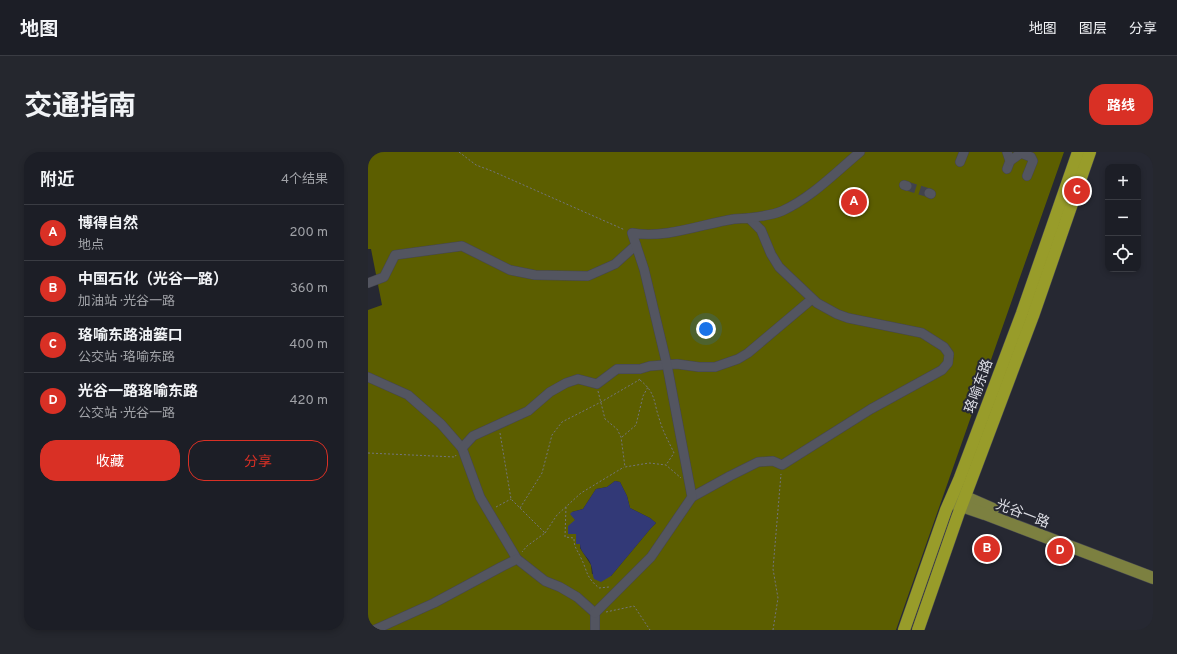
<!DOCTYPE html>
<html lang="zh">
<head>
<meta charset="utf-8">
<style>
	:root { --surface:#1c1e26; --page:#25272e; --text:#f1f3f6; --muted:#a0a2a7; --line:#3a3c43; --accent:#d93025 }
	body { margin:0; font-family:Overpass,"Noto Sans SC",sans-serif; background:var(--page); color:var(--text) }
	.controls { position:absolute; right:12px; top:12px; display:grid; overflow:hidden; border-radius:8px; box-shadow:0 2px 6px #0003 }
	.controls button { width:36px; height:36px; display:grid; place-items:center; padding:0; border:0; border-bottom:1px solid var(--line); background:var(--surface); color:var(--text); font:20px sans-serif }
	.you { position:absolute; left:338px; top:177px; width:14px; height:14px; margin:-10px; border:3px solid #fff; border-radius:50%; background:#1a73e8; box-shadow:0 0 0 6px #1a73e833 }
	.badge { display:grid; place-items:center; width:26px; height:26px; border-radius:50%; background:var(--accent); color:#fff; font-size:13px; font-weight:700 }
	.pin { position:absolute; translate:-50% -50%; border:2px solid #fff; box-shadow:0 1px 4px #0006 }
	.list { margin:0; padding:0; list-style:none }
	h2 { display:flex; justify-content:space-between; align-items:center; height:52px; margin:0; padding:0 16px; font-size:17px }
	h2 small { font-size:13px; font-weight:400; color:var(--muted) }
	.list li { display:grid; grid-template-columns:26px 1fr auto; gap:12px; align-items:center; box-sizing:border-box; height:56px; padding:0 16px; border-top:1px solid var(--line) }
	.list b { display:block; font-size:15px; white-space:nowrap }
	.list p { margin:0; font-size:13px; white-space:nowrap; color:var(--muted) }
	.list em { font-size:13px; font-style:normal; color:var(--muted) }
	.actions { display:flex; gap:8px; padding:12px 16px }
	.actions a { flex:1; padding:9px 0; border:1px solid var(--accent); border-radius:16px; text-align:center; font-size:14px; color:var(--accent) }
	.actions .main { background:var(--accent); color:#fff }
	.icon { flex:none; width:22px; height:22px; fill:none; stroke:currentColor; stroke-width:2; stroke-linecap:round; stroke-linejoin:round }
	.map { position:relative; flex:none; width:785px; height:478px; overflow:hidden; border-radius:16px }
	header { display:flex; align-items:center; gap:24px; box-sizing:border-box; height:56px; padding:0 20px; background:var(--surface); border-bottom:1px solid var(--line) }
	header strong { font-size:19px }
	nav { display:flex; gap:22px; margin-inline-start:auto; font-size:14px }
	.intro { display:flex; align-items:center; justify-content:space-between; box-sizing:border-box; height:96px; padding:0 24px }
	h1 { margin:0; font-size:28px }
	.button { padding:10px 18px; border-radius:16px; background:var(--accent); color:#fff; font-size:14px; font-weight:700 }
	main { display:flex; gap:24px; padding:0 24px }
	aside { flex:1; background:var(--surface); border-radius:16px; box-shadow:0 2px 6px #0003 }
	.map>svg:first-child { display:block }
</style>
</head>
<body>
<header>
<strong>地图</strong>
<nav><a>地图</a><a>图层</a><a>分享</a></nav>
</header>
<div class="intro"><h1>交通指南</h1><a class="button">路线</a></div>
<main>
<aside>
<h2>附近<small>4个结果</small></h2>
<ul class="list">
<li><span class="badge">A</span><div><b>博得自然</b><p>地点</p></div><em>200 m</em></li>
<li><span class="badge">B</span><div><b>中国石化（光谷一路）</b><p>加油站 · 光谷一路</p></div><em>360 m</em></li>
<li><span class="badge">C</span><div><b>珞喻东路油篓口</b><p>公交站 · 珞喻东路</p></div><em>400 m</em></li>
<li><span class="badge">D</span><div><b>光谷一路珞喻东路</b><p>公交站 · 光谷一路</p></div><em>420 m</em></li>
</ul>
<div class="actions"><a class="main">收藏</a><a>分享</a></div>
</aside>
<div class="map">
<svg width="785" height="478" viewBox="0 0 785 478">
	<rect width="100%" height="100%" fill="#262832"/>
	<!-- forest -->
	<path fill="#5c5e00" fill-rule="evenodd" d="M0 0H696L528 478H0V158L14 153 3 97H0ZM247 329 252 330 259 344 262 356 282 366 288 371 283 376 243 424 224 422 223 413 212 396V392L208 382 207 368 204 360 215 357 228 337 239 335Z"/>
	<!-- water -->
	<path fill="#323977" d="M247 329 252 330 259 344 262 356 282 366 288 371 283 376 243 424 233 430 226 427C224 422 225 418 223 413 221 405 212 401 212 392H208V382H200V374L207 368 202 362 204 360 215 357 228 337 239 335Z"/>
	<g fill="none" stroke-linecap="round" stroke-linejoin="round">
		<!-- minor-tunnel -->
		<polyline stroke="#41434d" stroke-width="9" stroke-dasharray="9 4.5" stroke-linecap="butt" points="539,34 561,41"/>
		<defs>
			<g id="minor">
				<polyline points="639,0 642,9 639,17"/>
				<polyline points="642,9 653,1 663,5 665,9 659,24"/>
				<polyline points="592,10 596,0"/>
				<polyline points="536,33 539,34"/>
				<polyline points="561,41 563,42"/>
				<polyline points="0,131 16,125 27,103 94,94 142,118 167,123 220,124 247,112 268,93"/>
				<polyline points="0,225 40,243 73,272 94,296 112,345 149,407 177,429 192,435 209,445 227,461 227,478"/>
				<polyline points="94,296 105,284 160,259 182,240 198,231 210,227 229,232 249,217 272,217 282,214 309,212 331,215 347,215 370,207 380,201 444,147"/>
				<polyline points="324,345 362,324 390,310 405,309 414,313 503,257 574,218 580,211 581,202 576,195 554,181 480,166 469,162 449,151 411,115 403,102 393,78 381,66"/>
				<path d="M227 461 283 405 324 345 299 213 276 117 264 81C297 87 334 72 366 67 371 66 376 67 381 66 389 65 407 62 414 59 443 46 467 21 492 0"/>
				<polyline points="6,478 66,451 133,415 149,407"/>
			</g>
			<g id="major">
				<polyline points="586,340 625,357"/>
				<polyline points="582,350 617,362 785,426"/>
			</g>
			<g id="highway">
				<polyline points="536,478 578,358 591,328 654,161 710,0"/>
				<polyline points="550,478 590,363 665,164 722,0"/>
			</g>
		</defs>
		<!-- minor casing -->
		<use href="#minor" stroke="#45464f" stroke-width="10"/>
		<!-- major casing -->
		<use href="#major" stroke="#45464f" stroke-width="13"/>
		<!-- highway casing -->
		<use href="#highway" stroke="#45464f" stroke-width="13"/>
		<!-- path -->
		<g stroke="#73757d" stroke-width="1" stroke-dasharray="2 2" stroke-linecap="butt">
			<polyline points="91,0 108,13 124,19 257,78"/>
			<path d="M272 228C289 242 285 250 292 269 295 280 301 290 306 301L298 313"/>
			<polyline points="230,239 237,267 249,277 253,285 257,315 281,311 298,313 313,326"/>
			<polyline points="132,281 143,347 177,381 159,394 154,400"/>
			<polyline points="254,285 268,273 275,244 280,235"/>
			<polyline points="0,301 87,305 88,303"/>
			<polyline points="128,355 143,347"/>
			<path d="M198 355 197 385 206 386C206 396 209 397 213 406 220 420 217 424 231 436L241 435"/>
			<polyline points="152,356 174,321 184,283 194,270 233,250 271,228 272,226"/>
			<polyline points="177,381 189,363 213,341 256,315"/>
			<polyline points="238,460 266,454 282,478"/>
			<polyline points="405,478 410,446 405,417 413,322"/>
		</g>
		<!-- minor -->
		<use href="#minor" stroke="#535560" stroke-width="9"/>
		<!-- major -->
		<use href="#major" stroke="#7c8040" stroke-width="12"/>
		<!-- highway -->
		<use href="#highway" stroke="#989c2a" stroke-width="12"/>
	</g>
	<g text-anchor="middle" stroke-width="4" stroke-linejoin="round" paint-order="stroke">
		<!-- street labels -->
		<g font-size="14" fill="#dddee5" stroke="#262832">
			<text transform="translate(610 234) rotate(-70)" y="5">珞喻东路</text>
			<text transform="translate(655 361) rotate(21)" y="5">光谷一路</text>
		</g>
	</g>
</svg>
<div class="controls">
<button>+</button>
<button>−</button>
<button><svg class="icon" aria-label="locate" viewBox="0 0 24 24"><circle cx="12" cy="12" r="6"/><path d="M12 2v4M12 18v4M2 12h4M18 12h4"/></svg></button>
</div>
<div class="you"></div>
<div class="pin badge" style="left:486px;top:50px">A</div>
<div class="pin badge" style="left:619px;top:397px">B</div>
<div class="pin badge" style="left:709px;top:39px">C</div>
<div class="pin badge" style="left:692px;top:399px">D</div>
</div>
</main>
</body>
</html>
